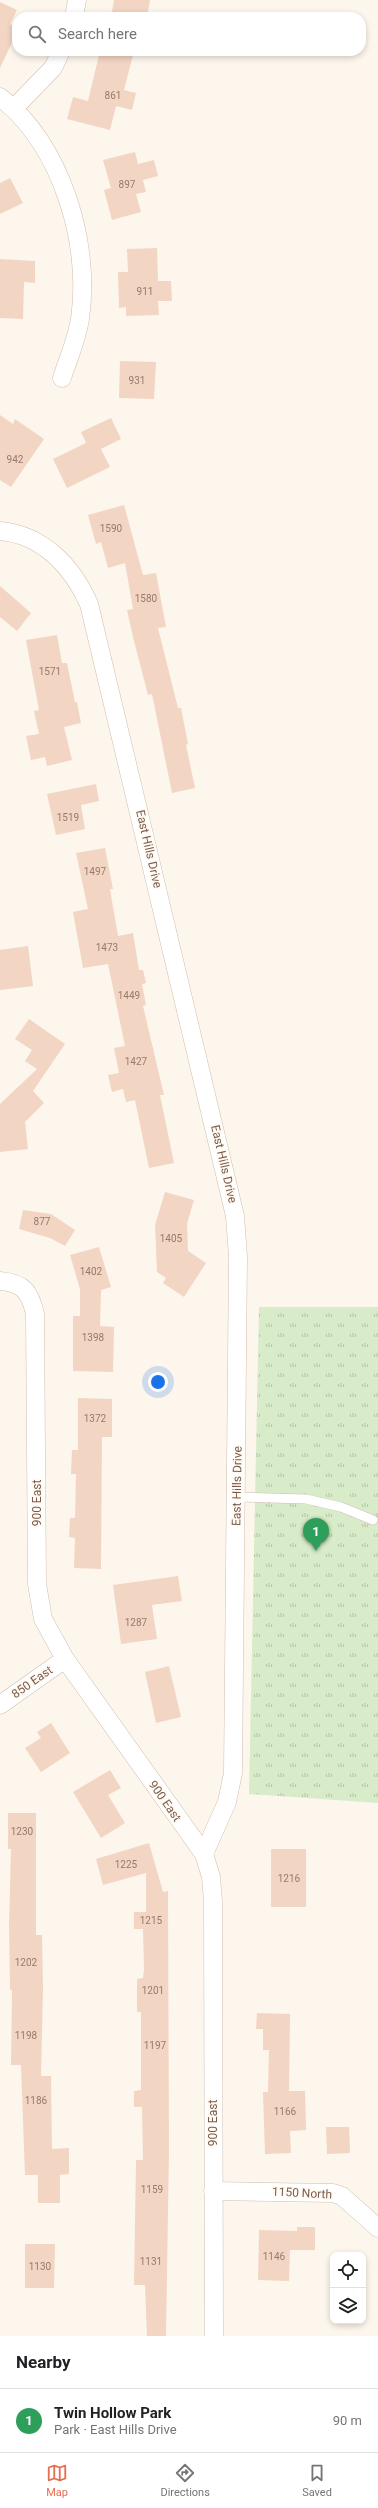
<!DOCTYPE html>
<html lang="en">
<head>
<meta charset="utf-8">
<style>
	:root { --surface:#fff; --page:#f6f6f6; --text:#202124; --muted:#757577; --line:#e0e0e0; --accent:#e76f51 }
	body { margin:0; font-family:Roboto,sans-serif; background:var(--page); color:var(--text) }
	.controls { position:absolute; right:12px; bottom:12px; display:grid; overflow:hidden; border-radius:8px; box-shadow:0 2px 6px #0003 }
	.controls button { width:36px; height:36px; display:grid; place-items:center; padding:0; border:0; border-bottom:1px solid var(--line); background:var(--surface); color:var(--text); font:20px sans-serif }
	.you { position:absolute; left:158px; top:1382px; width:14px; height:14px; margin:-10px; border:3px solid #fff; border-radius:50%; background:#1a73e8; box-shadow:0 0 0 6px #1a73e833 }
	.badge { display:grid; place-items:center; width:26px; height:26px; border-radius:50%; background:var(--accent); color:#fff; font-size:13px; font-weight:700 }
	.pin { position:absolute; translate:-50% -33px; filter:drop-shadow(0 1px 2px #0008) }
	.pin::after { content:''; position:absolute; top:21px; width:14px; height:12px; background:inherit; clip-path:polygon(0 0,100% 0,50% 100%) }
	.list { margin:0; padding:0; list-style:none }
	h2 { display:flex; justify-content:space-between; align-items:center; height:52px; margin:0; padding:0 16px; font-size:17px }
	h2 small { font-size:13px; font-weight:400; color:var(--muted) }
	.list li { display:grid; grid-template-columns:26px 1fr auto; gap:12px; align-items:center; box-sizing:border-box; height:64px; padding:0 16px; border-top:1px solid var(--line) }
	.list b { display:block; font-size:15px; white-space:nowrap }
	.list p { margin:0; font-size:13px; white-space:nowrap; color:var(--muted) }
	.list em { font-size:13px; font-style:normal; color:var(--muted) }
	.icon { flex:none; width:22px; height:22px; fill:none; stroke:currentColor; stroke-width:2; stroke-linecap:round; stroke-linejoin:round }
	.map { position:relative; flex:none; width:378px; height:2336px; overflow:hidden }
	.search { position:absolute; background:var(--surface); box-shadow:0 2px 6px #0003; left:12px; right:12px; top:12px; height:44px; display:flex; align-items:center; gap:10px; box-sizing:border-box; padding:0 14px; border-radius:16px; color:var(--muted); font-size:15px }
	.sheet { height:116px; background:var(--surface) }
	nav { display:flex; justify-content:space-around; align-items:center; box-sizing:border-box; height:56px; border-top:1px solid var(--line); background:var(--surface); font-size:11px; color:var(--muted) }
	nav a { display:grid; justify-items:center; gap:2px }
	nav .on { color:var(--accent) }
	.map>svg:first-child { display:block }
</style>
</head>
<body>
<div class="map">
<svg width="378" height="2336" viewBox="0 0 378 2336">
	<defs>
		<pattern id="park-tufts" width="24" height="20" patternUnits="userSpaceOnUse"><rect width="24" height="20" fill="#d8ecc9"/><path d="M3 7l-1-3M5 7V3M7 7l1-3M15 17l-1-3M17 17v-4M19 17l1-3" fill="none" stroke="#b4c2a5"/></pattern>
	</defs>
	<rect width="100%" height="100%" fill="#fdf6ec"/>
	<!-- park -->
	<polygon fill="url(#park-tufts)" points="259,1307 378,1307 378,1803 249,1794"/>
	<!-- building -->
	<g fill="#f3d5c3">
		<polygon points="114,0 150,0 147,17 111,17"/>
		<polygon points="0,2 17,10 10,24 17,28 17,32 0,68"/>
		<polygon points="100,51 134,51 124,90 136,93 132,110 116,106 110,130 67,119 73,97 88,101"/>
		<polygon points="135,152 138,164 154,160 158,176 143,180 146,192 136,194 141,212 112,220 104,190 111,188 103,160"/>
		<polygon points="10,178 23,203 0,214 0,183"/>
		<polygon points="157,248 158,281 171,281 172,301 158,301 159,315 126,316 126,307 119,308 118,272 128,272 127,249"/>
		<polygon points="0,259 35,261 35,283 24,282 23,319 0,318"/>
		<polygon points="120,361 156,362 154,399 119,398"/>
		<polygon points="0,415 13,424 15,419 44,439 11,487 0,480"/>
		<polygon points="111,418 121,439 101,449 110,467 67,488 53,459 86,443 81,432"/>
		<polygon points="124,505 143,575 156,573 166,627 158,628 178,708 181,708 188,744 186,745 195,788 172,793 152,694 148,695 133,637 127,610 133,609 125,563 108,568 101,542 96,544 88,515"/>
		<polygon points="0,586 31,613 17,631 0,617"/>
		<polygon points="57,635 62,663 67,663 75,702 77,702 81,723 64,727 72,760 47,766 45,757 31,760 26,736 39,734 34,711 39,710 26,640"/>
		<polygon points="96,784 99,801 81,805 85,829 56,835 47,794"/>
		<polygon points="105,848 113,889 110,889 118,936 133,933 139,970 143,970 146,983 142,984 146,1005 143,1006 164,1095 160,1095 174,1163 149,1168 135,1100 126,1102 123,1089 112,1092 108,1075 119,1073 114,1048 125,1046 108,964 83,968 73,912 88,909 76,853"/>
		<polygon points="28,946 33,986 0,990 0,950"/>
		<polygon points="29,1019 65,1044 33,1091 44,1103 25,1122 28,1149 0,1152 0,1104 37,1069 25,1061 32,1050 15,1039"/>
		<polygon points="165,1192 194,1200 187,1224 188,1251 206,1263 184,1297 163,1283 166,1278 157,1272 155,1225"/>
		<polygon points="23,1210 51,1214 75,1230 65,1246 50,1238 19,1229"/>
		<polygon points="99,1247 111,1287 101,1290 100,1326 114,1327 113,1372 73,1371 73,1316 80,1316 80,1289 70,1255"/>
		<polygon points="78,1398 112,1399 112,1437 102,1437 101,1569 74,1568 75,1538 69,1537 70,1518 75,1518 76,1474 71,1474 72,1450 78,1450"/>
		<polygon points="178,1576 182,1601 152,1605 157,1639 121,1644 113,1585"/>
		<polygon points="169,1666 181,1717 156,1723 145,1672"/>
		<polygon points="51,1723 70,1753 41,1772 25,1748 41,1738 37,1732"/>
		<polygon points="110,1770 121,1788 108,1795 125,1823 101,1838 73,1792"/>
		<polygon points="8,1813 36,1813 36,1935 42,1935 43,1989 41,2076 51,2076 52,2149 69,2148 69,2174 60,2175 60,2203 38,2203 38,2175 25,2175 21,2065 11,2065 12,1990 10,1990 9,1925 11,1849 8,1849"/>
		<polygon points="149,1843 163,1892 168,1891 169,2149 166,2336 147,2336 145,2285 134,2285 136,2160 143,2160 142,2107 134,2107 134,2091 141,2090 141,2012 137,2012 137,1979 143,1978 144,1969 143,1929 134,1929 134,1912 146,1912 146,1873 103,1885 96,1859"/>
		<rect x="271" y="1849" width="35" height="58"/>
		<polygon points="257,2013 290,2014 289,2091 305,2091 306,2130 290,2131 291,2153 265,2154 263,2092 268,2092 269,2050 263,2050 263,2029 256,2029"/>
		<polygon points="326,2127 349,2127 350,2153 327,2154"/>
		<polygon points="297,2227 315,2227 315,2250 290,2250 289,2281 258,2280 259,2230 297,2231"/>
		<polygon points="25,2244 55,2244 54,2288 25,2288"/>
	</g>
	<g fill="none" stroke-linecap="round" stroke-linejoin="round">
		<defs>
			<polyline id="service" points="237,1497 306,1499 341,1507 373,1520"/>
			<g id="minor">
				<polyline points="74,17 77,0"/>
				<path d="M0 97C62 146 91 243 80 319 77 339 68 359 62 378"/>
				<polyline points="14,108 53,68 61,51"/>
				<path d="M0 531C43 535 72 566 89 604L235 1216 238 1257 233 1773 227 1802 204 1854"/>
				<path d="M0 1281C24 1283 30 1292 35 1314L37 1584 43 1619 65 1659 204 1854 211 1877 213 1901 214 2336"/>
				<polyline points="0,1705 65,1659"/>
				<polyline points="213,2191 333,2193 342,2196 378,2228"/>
			</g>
		</defs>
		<!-- service casing -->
		<use href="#service" stroke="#d1beb0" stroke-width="10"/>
		<!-- minor casing -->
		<use href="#minor" stroke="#d1beb0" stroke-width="19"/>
		<!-- service -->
		<use href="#service" stroke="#fff" stroke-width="9"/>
		<!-- minor -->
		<use href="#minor" stroke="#fff" stroke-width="18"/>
	</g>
	<g text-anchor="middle" stroke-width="3.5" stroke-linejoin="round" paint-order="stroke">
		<!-- number labels -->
		<g font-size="10" fill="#987a6a">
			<text x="113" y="99">861</text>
			<text x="127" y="188">897</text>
			<text x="145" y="295">911</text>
			<text x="137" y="384">931</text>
			<text x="15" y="463">942</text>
			<text x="111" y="532">1590</text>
			<text x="146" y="602">1580</text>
			<text x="50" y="675">1571</text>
			<text x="68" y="821">1519</text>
			<text x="95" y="875">1497</text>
			<text x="107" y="951">1473</text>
			<text x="129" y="999">1449</text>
			<text x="136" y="1065">1427</text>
			<text x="42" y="1225">877</text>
			<text x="171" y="1242">1405</text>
			<text x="91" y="1275">1402</text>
			<text x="93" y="1341">1398</text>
			<text x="95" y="1422">1372</text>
			<text x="136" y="1626">1287</text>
			<text x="22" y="1835">1230</text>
			<text x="126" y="1868">1225</text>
			<text x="289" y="1882">1216</text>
			<text x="151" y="1924">1215</text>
			<text x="26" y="1966">1202</text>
			<text x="153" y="1994">1201</text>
			<text x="26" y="2039">1198</text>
			<text x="155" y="2049">1197</text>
			<text x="36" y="2104">1186</text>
			<text x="285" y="2115">1166</text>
			<text x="152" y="2193">1159</text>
			<text x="274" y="2260">1146</text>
			<text x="151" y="2265">1131</text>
			<text x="40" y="2270">1130</text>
		</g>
		<!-- street labels -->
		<g font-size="12" fill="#7a5c4d" stroke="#fffaf3">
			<text transform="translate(149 849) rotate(77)" y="4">East Hills Drive</text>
			<text transform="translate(224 1164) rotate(77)" y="4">East Hills Drive</text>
			<text transform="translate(237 1486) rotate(-89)" y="4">East Hills Drive</text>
			<text transform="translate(37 1503) rotate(-90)" y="4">900 East</text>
			<text transform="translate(32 1682) rotate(-35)" y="4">850 East</text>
			<text transform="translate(165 1801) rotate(55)" y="4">900 East</text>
			<text transform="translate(213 2123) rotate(-90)" y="4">900 East</text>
			<text transform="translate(302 2193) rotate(3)" y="4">1150 North</text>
		</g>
	</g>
</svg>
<div class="controls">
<button><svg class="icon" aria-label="locate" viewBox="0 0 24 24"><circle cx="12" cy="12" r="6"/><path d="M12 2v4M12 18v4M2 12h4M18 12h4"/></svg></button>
<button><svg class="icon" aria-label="layers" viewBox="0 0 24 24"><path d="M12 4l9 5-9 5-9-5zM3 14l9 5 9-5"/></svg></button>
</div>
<div class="you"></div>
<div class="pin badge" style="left:316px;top:1551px;background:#2e9e5b">1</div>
<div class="search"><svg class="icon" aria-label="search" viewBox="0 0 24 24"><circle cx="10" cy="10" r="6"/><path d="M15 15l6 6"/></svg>Search here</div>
</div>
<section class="sheet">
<h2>Nearby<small></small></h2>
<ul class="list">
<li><span class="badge" style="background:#2e9e5b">1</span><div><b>Twin Hollow Park</b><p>Park · East Hills Drive</p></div><em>90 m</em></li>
</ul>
</section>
<nav>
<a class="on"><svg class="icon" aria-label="map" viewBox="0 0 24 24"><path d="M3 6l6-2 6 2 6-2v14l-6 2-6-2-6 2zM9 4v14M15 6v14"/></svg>Map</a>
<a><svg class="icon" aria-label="directions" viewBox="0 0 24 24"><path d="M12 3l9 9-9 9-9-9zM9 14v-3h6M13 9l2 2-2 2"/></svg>Directions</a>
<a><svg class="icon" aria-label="saved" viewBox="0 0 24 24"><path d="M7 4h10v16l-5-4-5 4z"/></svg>Saved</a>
</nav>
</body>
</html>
